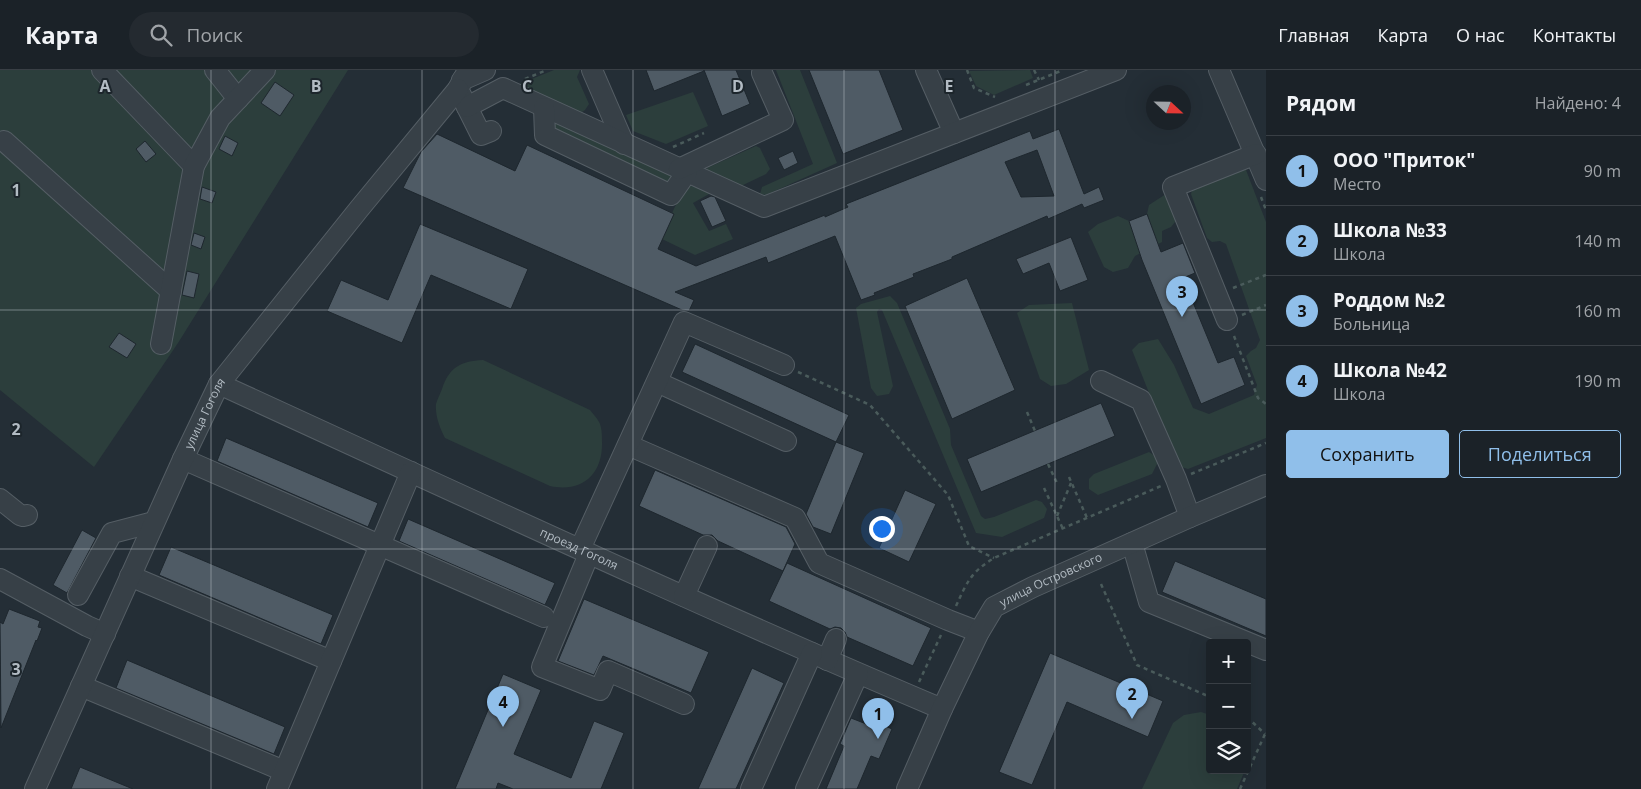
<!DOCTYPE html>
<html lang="ru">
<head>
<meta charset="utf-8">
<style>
	:root { --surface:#1b2228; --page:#242a30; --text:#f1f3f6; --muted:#a0a4a8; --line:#393f45; --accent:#90bfea }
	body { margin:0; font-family:"Open Sans",sans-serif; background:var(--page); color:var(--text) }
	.controls { position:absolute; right:15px; bottom:15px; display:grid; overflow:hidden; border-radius:5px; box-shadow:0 5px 20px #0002 }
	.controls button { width:45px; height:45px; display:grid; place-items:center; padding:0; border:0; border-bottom:1px solid var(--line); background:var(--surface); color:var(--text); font:25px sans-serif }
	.compass { position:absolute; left:1146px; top:15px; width:45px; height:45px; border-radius:50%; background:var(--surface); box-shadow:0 5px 20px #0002; rotate:112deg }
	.you { position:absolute; left:881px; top:458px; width:18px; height:18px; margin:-12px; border:4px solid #fff; border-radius:50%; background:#1a73e8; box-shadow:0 0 0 8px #1a73e833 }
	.badge { display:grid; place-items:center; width:32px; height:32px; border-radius:50%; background:var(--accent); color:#111; font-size:16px; font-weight:700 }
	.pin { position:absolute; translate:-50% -41px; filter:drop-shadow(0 1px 2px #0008) }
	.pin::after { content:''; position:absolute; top:26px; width:18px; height:15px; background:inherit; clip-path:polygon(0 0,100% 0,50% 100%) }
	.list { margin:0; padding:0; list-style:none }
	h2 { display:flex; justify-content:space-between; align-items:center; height:65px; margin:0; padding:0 20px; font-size:21px }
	h2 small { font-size:16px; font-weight:400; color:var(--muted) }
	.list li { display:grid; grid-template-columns:32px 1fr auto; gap:15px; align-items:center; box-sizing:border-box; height:70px; padding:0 20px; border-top:1px solid var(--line) }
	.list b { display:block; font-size:19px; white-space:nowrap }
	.list p { margin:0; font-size:16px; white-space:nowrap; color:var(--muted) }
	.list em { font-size:16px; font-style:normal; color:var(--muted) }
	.actions { display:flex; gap:10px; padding:15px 20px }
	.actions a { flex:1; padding:11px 0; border:1px solid var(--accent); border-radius:5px; text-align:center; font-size:18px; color:var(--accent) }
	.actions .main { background:var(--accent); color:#111 }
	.icon { flex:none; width:28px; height:28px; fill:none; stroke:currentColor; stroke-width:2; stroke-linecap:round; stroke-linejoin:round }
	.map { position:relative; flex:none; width:1266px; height:719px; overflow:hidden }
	header { display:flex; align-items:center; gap:30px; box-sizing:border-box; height:70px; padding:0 25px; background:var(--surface); border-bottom:1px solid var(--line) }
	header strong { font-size:24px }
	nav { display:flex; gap:28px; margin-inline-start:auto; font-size:18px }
	.search { width:350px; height:45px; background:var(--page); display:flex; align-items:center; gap:12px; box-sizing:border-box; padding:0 18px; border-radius:28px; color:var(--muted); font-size:19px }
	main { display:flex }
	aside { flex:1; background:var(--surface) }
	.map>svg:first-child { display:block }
</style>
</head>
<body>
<header>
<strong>Карта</strong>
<div class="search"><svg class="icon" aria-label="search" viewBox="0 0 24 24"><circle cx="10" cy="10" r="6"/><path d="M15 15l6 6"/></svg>Поиск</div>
<nav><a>Главная</a><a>Карта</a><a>О нас</a><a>Контакты</a></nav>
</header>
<main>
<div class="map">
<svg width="1266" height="719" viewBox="0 0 1266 719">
	<rect width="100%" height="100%" fill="#242e36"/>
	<!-- green -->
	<g fill="#2c3e3c">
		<polygon points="0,0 348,0 178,273 94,397 0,320"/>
		<polygon points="554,0 580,0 577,7 589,34 585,40 579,44 517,15"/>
		<polygon points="776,0 800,0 837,93 766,125 760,124 762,117 813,94"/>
		<polygon points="1030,0 1033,8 994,25 976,16 969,1"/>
		<polygon points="693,22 708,56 666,74 633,61 626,45"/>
		<polygon points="555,51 675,106 671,114 555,65 551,56"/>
		<polygon points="756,76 760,78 770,99 766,104 741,116 707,102 707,98"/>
		<polygon points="1237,98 1246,100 1266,152 1266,368 1188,399 1178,396 1132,280 1139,273 1158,269 1174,295 1193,338 1209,344 1254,325 1257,315 1246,286 1251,281 1256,278 1260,270 1226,174 1220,171 1212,172 1207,168 1191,124 1193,117"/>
		<path d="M691 116 707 119 709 124 693 133 709 161 726 154 733 169 695 185 662 169C668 155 677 123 691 116Z"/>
		<polygon points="1166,124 1178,148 1171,157 1162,161 1162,172 1135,186 1128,198 1113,202 1104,197 1088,162 1098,154 1118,146 1129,151 1138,175 1156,168 1147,144 1149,135"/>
		<polygon points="890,226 897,233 950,359 951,375 981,446 985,449 994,447 1036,430 1042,432 1047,439 1044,448 1002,467 976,463 882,240 879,239 877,242 893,316 889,324 877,326 871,318 856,238 861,234"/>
		<polygon points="1072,233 1089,300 1066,314 1051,316 1040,309 1017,243 1029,235"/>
		<path d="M483 290 590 340C593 344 597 348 599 352 602 357 602 366 602 372 603 404 582 423 550 416L445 368C440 358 435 346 436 334 437 330 440 324 442 319 449 298 460 291 483 290Z"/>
		<polygon points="1149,382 1155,386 1158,392 1152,404 1098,425 1089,419 1089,409 1094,404"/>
		<polygon points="1201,642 1210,645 1210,700 1245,700 1237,719 1142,719 1173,653 1184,645"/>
	</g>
	<!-- building -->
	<g fill="#4f5b65" stroke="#1e272e" fill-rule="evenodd">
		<polygon points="646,0 704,0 704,1 654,21"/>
		<polygon points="704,0 736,0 750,34 722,46"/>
		<polygon points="809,0 879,0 903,60 843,84"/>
		<polygon points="275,12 294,25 280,46 261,33"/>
		<path d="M1059 59 1084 124 1099 117 1104 130 1084 138 1082 134 1048 149 1047 146 952 187V189L913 204 914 207 874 223 875 225 861 230 835 166 768 193 766 187 675 222 694 230 689 241 682 240 403 118 421 82 437 64 515 101 527 75 674 144 658 179 696 196 825 145V147L848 137 846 134 1030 61 1033 69ZM1037 80 1054 126 1021 127 1005 92Z"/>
		<polygon points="225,66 238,73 232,86 219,79"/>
		<polygon points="145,71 156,84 146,92 136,79"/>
		<polygon points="793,81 798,93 784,100 778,88"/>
		<polygon points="202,117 216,122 212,133 200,129"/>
		<polygon points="711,126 715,127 726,151 712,157 700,131"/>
		<polygon points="1147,144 1161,182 1183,173 1195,203 1183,208 1218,293 1234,287 1245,315 1201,334 1142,190 1129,151"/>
		<polygon points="420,154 528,199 511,239 431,205 402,273 327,241 341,210 388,230"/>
		<polygon points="194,163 205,167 201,179 191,175"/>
		<polygon points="1071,167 1088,210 1060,221 1049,193 1023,204 1016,189"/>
		<polygon points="187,201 199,204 194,228 182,225"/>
		<polygon points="967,208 1015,320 952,349 905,236"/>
		<polygon points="119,263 136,274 127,288 109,277"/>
		<polygon points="695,274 849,345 836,372 682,302"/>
		<polygon points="1101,333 1115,366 981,422 967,389"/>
		<polygon points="226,368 378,433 368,457 217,391"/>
		<polygon points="836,372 864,383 831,464 813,457 806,444"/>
		<polygon points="655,400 786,457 795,474 783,501 718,471 712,465 703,465 639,436"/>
		<polygon points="905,420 936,434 909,492 879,478"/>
		<polygon points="408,449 555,513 545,535 399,471"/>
		<polygon points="82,460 96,468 67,523 53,515"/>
		<polygon points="171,477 333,545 321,574 159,505"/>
		<polygon points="1175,491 1266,529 1266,566 1162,522"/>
		<polygon points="787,493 931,558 913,596 847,567 845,562 841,558 835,557 830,559 769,531"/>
		<polygon points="584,529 709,582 691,623 603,586 594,605 558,591"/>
		<polygon points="9,539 40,551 38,557 42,558 37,571 36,570 1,658 0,552 3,554"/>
		<polygon points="1050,583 1163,631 1148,667 1067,632 1032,715 999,702"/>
		<polygon points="127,590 285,657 274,684 116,618"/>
		<polygon points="752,598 784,613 736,719 698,719"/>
		<polygon points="503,604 541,620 514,684 571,708 594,651 624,663 601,719 513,719 498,713 496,719 455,719"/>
		<polygon points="851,648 874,657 881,654 892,659 879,689 871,686 857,719 826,719 844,676 840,674"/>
		<polygon points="80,697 133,719 71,719"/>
	</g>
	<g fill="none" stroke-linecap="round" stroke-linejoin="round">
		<defs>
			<g id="minor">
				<polyline points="102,0 194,96"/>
				<polyline points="215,0 238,29"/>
				<polyline points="468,0 458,19 481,65 491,61"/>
				<polyline points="592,0 624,74"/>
				<polyline points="926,0 954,63"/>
				<polyline points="1219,0 1266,110"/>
				<polyline points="462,10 485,0"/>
				<polyline points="467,37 503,18 764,137 1116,0"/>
				<polyline points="544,38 545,65 671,125 687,102"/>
				<polyline points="4,71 171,221"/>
				<polyline points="679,99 783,50 762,3"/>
				<polyline points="1227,250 1173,117 1256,84"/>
				<polyline points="161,274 194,96 220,48 265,0"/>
				<polyline points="1101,311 1141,330 1176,409 1190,447"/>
				<polyline points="657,312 786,371"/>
				<path id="s1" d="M219 314C459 424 699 536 942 639"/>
				<polyline points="628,375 795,448 819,493 948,550 979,562"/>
				<polyline points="183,389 544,547"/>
				<polyline points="0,429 20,445 23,446 27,445"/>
				<polyline points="1132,473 1149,532 1266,580"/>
				<polyline points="580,479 684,252 784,295"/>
				<polyline points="589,484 542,597 600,620 608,601 684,634"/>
				<polyline points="130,506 331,591"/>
				<polyline points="0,509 87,556 105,564"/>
				<polyline points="78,525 112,463 154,452"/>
				<polyline points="684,526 707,476"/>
				<polyline points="827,590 836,569"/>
				<polyline points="81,616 284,701"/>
				<path id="s2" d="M35 719 183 389 219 314 359 139 458 19"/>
				<polyline points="277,719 411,402"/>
				<polyline points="751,719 812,583"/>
				<polyline points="806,719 858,604"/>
				<path id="s3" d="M907 719 942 639 979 562 994 537 1033 517 1190 447 1266 415"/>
			</g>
		</defs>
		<!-- minor casing -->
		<use href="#minor" stroke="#555e65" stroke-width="22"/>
		<!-- path -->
		<g stroke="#4a5b5b" stroke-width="2.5" stroke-dasharray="4 4" stroke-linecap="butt">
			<polyline points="967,0 974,18 995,27"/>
			<polyline points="1034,0 1039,10"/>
			<polyline points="525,9 547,0"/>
			<polyline points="1026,15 1063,0"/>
			<polyline points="673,77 704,63"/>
			<polyline points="1261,127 1266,140"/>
			<polyline points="1233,218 1266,205"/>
			<polyline points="1242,245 1266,235"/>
			<polyline points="1234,266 1258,328 1266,334"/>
			<polyline points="798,302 870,335 948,425 969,476 994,488"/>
			<polyline points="1027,342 1035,361"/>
			<polyline points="1048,394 1057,413"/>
			<polyline points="1191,404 1266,373"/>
			<polyline points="1069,407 1087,448"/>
			<polyline points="1044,418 1063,459"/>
			<polyline points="1057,446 1071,413"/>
			<polyline points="1101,514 1137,595 1210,627"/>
			<path d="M956 536C967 512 971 502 994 488L1161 416"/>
			<polyline points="919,612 941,565"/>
			<polyline points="1247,647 1265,664"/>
			<polyline points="1240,719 1265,664"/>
		</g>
		<!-- minor -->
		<use href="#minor" stroke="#374047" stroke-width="20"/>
	</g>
	<!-- grid -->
	<path fill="none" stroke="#b2bbc3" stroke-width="1" stroke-opacity="0.55" d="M211 0V719M422 0V719M633 0V719M844 0V719M1055 0V719M0 240H1266M0 479H1266"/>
	<g text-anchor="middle" stroke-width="4" stroke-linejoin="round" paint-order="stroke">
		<!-- street labels -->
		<g font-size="12" fill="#b2bbc3" stroke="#1c252b">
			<text dy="4" stroke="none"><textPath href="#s2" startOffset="412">улица Гоголя</textPath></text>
			<text dy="4" stroke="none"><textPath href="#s1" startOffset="396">проезд Гоголя</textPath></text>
			<text dy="4" stroke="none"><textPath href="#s3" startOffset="265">улица Островского</textPath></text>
		</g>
	</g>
	<g font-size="16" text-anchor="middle" font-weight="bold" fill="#b2bbc3" stroke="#1c252b" stroke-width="4" stroke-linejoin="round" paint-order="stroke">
		<text x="105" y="22">A</text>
		<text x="316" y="22">B</text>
		<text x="527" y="22">C</text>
		<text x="738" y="22">D</text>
		<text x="949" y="22">E</text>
		<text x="16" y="126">1</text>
		<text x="16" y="365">2</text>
		<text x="16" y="605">3</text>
	</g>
</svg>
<div class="controls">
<button>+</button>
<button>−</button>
<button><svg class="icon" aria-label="layers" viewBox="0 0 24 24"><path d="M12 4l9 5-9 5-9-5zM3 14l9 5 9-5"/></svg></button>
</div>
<svg class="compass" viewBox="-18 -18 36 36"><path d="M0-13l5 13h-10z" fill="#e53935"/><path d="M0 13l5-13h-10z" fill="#a0a4a8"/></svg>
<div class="you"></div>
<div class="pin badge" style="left:878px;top:669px">1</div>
<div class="pin badge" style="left:1132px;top:649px">2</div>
<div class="pin badge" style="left:1182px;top:247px">3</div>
<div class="pin badge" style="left:503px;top:657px">4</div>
</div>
<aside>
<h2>Рядом<small>Найдено: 4</small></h2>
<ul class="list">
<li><span class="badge">1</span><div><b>ООО &quot;Приток&quot;</b><p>Место</p></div><em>90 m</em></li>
<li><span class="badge">2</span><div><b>Школа №33</b><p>Школа</p></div><em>140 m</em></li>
<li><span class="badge">3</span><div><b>Роддом №2</b><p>Больница</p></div><em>160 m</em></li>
<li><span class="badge">4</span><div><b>Школа №42</b><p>Школа</p></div><em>190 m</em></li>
</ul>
<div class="actions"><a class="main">Сохранить</a><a>Поделиться</a></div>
</aside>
</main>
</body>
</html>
